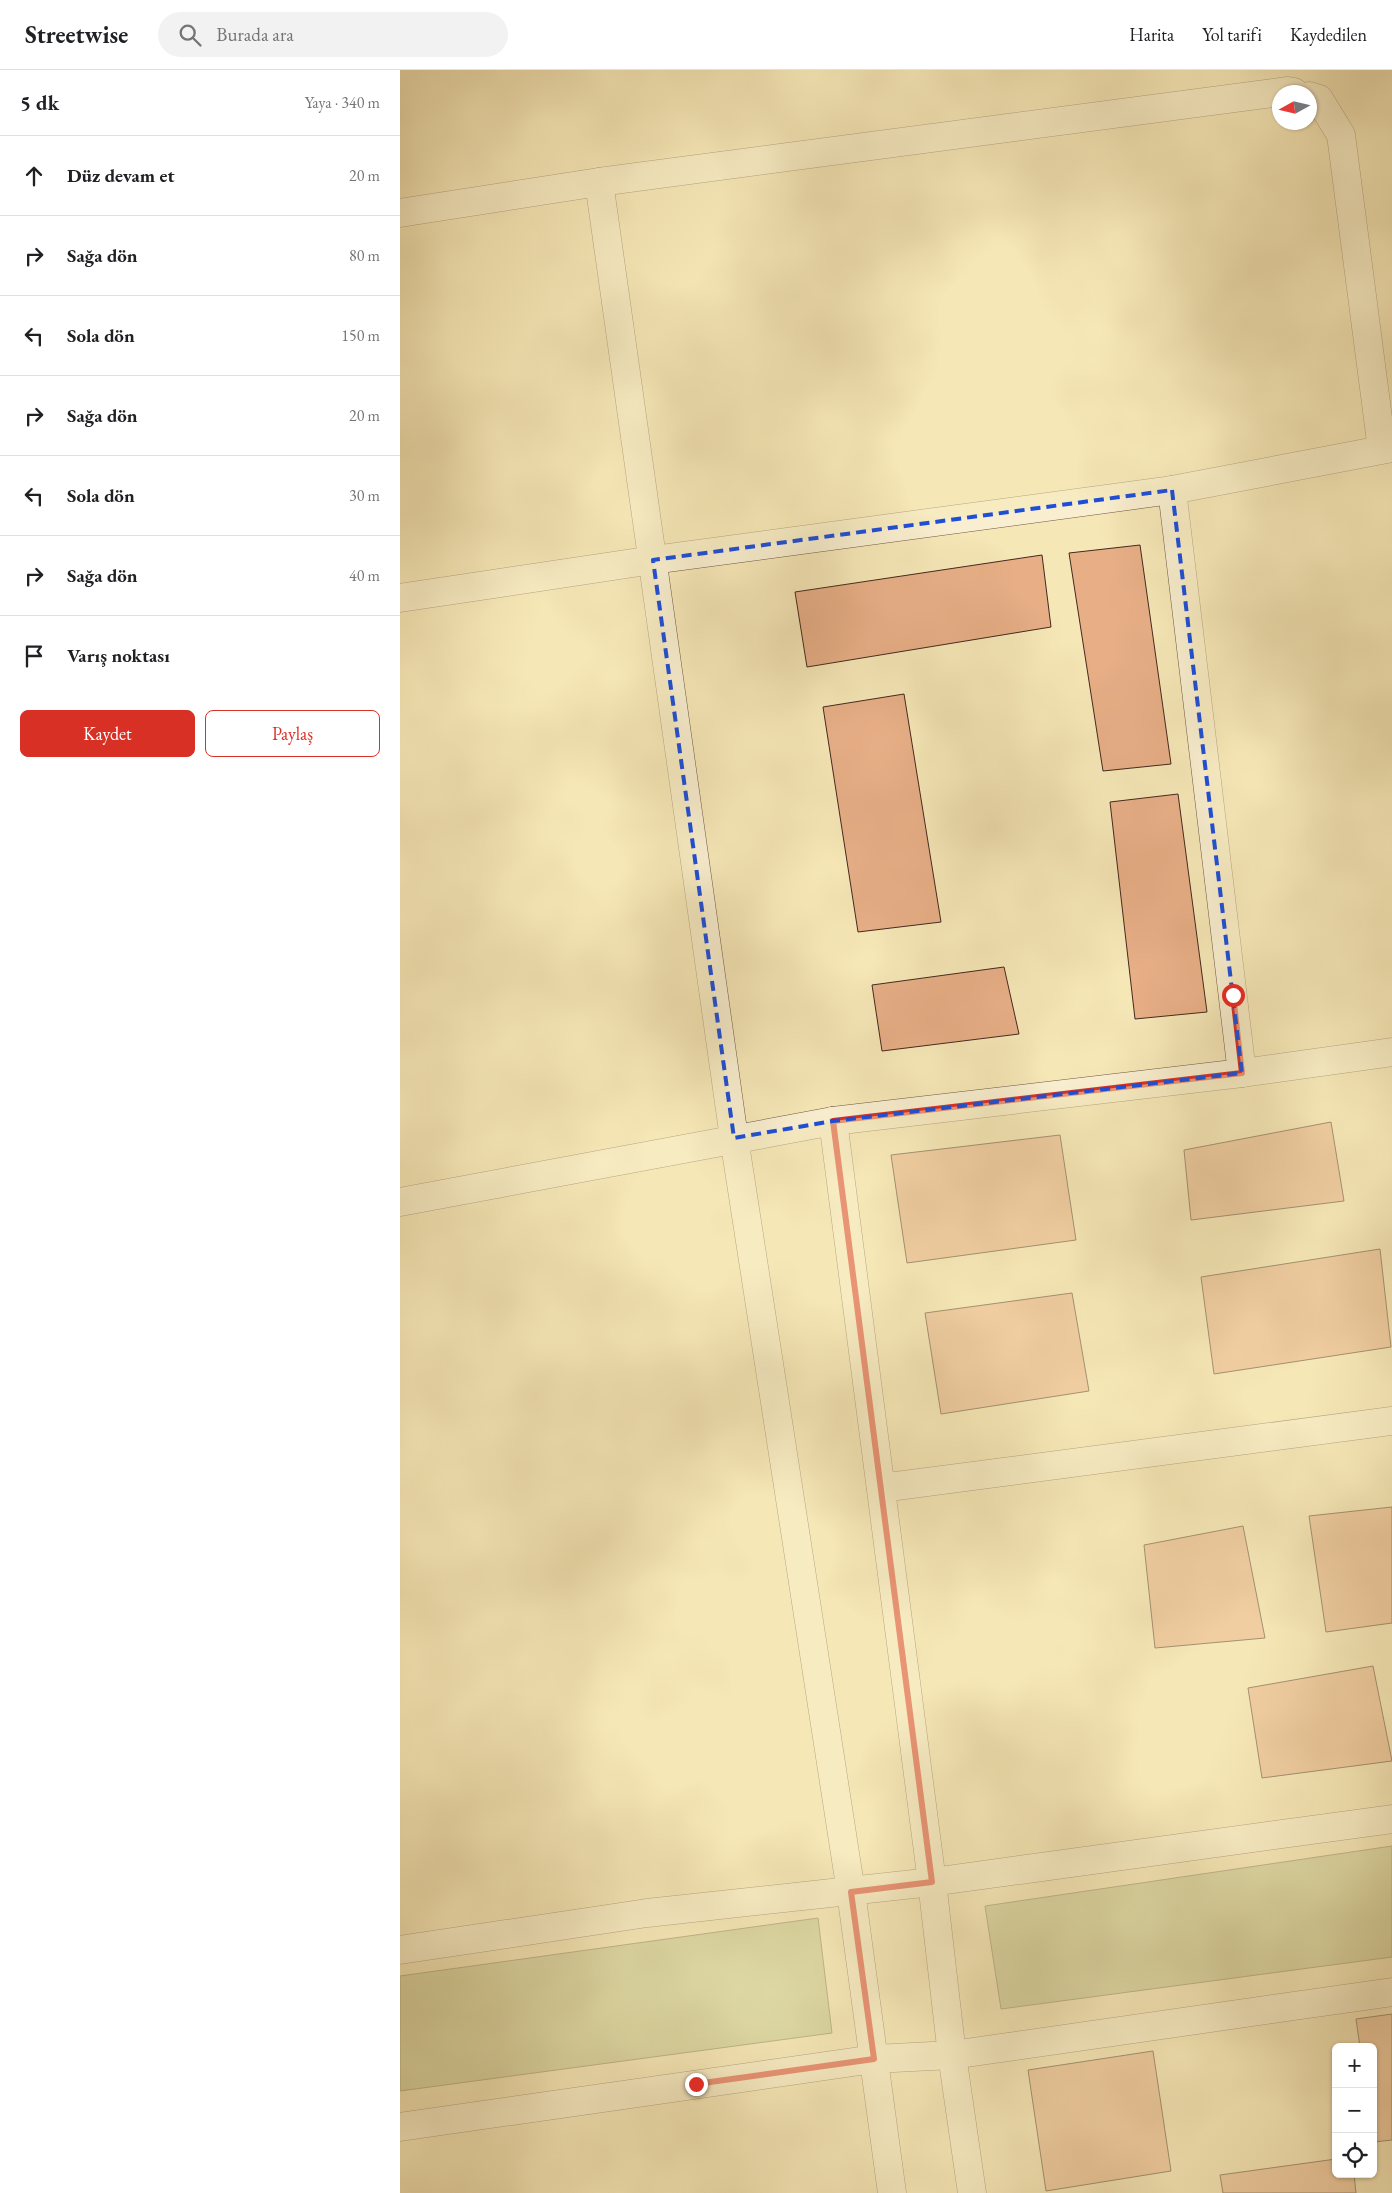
<!DOCTYPE html>
<html lang="tr">
<head>
<meta charset="utf-8">
<style>
	:root { --surface:#fff; --page:#f2f2f2; --text:#202124; --muted:#757577; --line:#e0e0e0; --accent:#d93025 }
	body { margin:0; font-family:"EB Garamond",serif; background:var(--page); color:var(--text) }
	.controls { position:absolute; right:15px; bottom:15px; display:grid; overflow:hidden; border-radius:8px; box-shadow:0 1px 4px #0004 }
	.controls button { width:45px; height:45px; display:grid; place-items:center; padding:0; border:0; border-bottom:1px solid var(--line); background:var(--surface); color:var(--text); font:25px sans-serif }
	.compass { position:absolute; left:872px; top:15px; width:45px; height:45px; border-radius:50%; background:var(--surface); box-shadow:0 1px 4px #0004; rotate:262deg }
	.stop { position:absolute; width:15px; height:15px; margin:-11px; border:4px solid #d93025; border-radius:50%; background:#fff }
	.stop.end { background:#d93025; border-color:#fff; box-shadow:0 1px 5px #0008 }
	.list { margin:0; padding:0; list-style:none }
	h2 { display:flex; justify-content:space-between; align-items:center; height:65px; margin:0; padding:0 20px; font-size:21px }
	h2 small { font-size:16px; font-weight:400; color:var(--muted) }
	.list li { display:grid; grid-template-columns:32px 1fr auto; gap:15px; align-items:center; box-sizing:border-box; height:80px; padding:0 20px; border-top:1px solid var(--line) }
	.list b { display:block; font-size:19px; white-space:nowrap }
	.list em { font-size:16px; font-style:normal; color:var(--muted) }
	.actions { display:flex; gap:10px; padding:15px 20px }
	.actions a { flex:1; padding:11px 0; border:1px solid var(--accent); border-radius:8px; text-align:center; font-size:18px; color:var(--accent) }
	.actions .main { background:var(--accent); color:#fff }
	.icon { flex:none; width:28px; height:28px; fill:none; stroke:currentColor; stroke-width:2; stroke-linecap:round; stroke-linejoin:round }
	.map { position:relative; flex:none; width:992px; height:2123px; overflow:hidden }
	header { display:flex; align-items:center; gap:30px; box-sizing:border-box; height:70px; padding:0 25px; background:var(--surface); border-bottom:1px solid var(--line) }
	header strong { font-size:24px }
	nav { display:flex; gap:28px; margin-inline-start:auto; font-size:18px }
	.search { width:350px; height:45px; background:var(--page); display:flex; align-items:center; gap:12px; box-sizing:border-box; padding:0 18px; border-radius:28px; color:var(--muted); font-size:19px }
	main { display:flex }
	aside { flex:1; background:var(--surface) }
	.map>svg:first-child { display:block }
</style>
</head>
<body>
<header>
<strong>Streetwise</strong>
<div class="search"><svg class="icon" aria-label="search" viewBox="0 0 24 24"><circle cx="10" cy="10" r="6"/><path d="M15 15l6 6"/></svg>Burada ara</div>
<nav><a>Harita</a><a>Yol tarifi</a><a>Kaydedilen</a></nav>
</header>
<main>
<aside>
<h2>5 dk<small>Yaya · 340 m</small></h2>
<ul class="list">
<li><svg class="icon" aria-label="ahead" viewBox="0 0 24 24"><path d="M12 20V5M6 11l6-6 6 6"/></svg><div><b>Düz devam et</b></div><em>20 m</em></li>
<li><svg class="icon" aria-label="right" viewBox="0 0 24 24"><path d="M7 20v-9h11M14 6l5 5-5 5"/></svg><div><b>Sağa dön</b></div><em>80 m</em></li>
<li><svg class="icon" aria-label="left" viewBox="0 0 24 24"><path d="M17 20v-9H6M10 6l-5 5 5 5"/></svg><div><b>Sola dön</b></div><em>150 m</em></li>
<li><svg class="icon" aria-label="right" viewBox="0 0 24 24"><path d="M7 20v-9h11M14 6l5 5-5 5"/></svg><div><b>Sağa dön</b></div><em>20 m</em></li>
<li><svg class="icon" aria-label="left" viewBox="0 0 24 24"><path d="M17 20v-9H6M10 6l-5 5 5 5"/></svg><div><b>Sola dön</b></div><em>30 m</em></li>
<li><svg class="icon" aria-label="right" viewBox="0 0 24 24"><path d="M7 20v-9h11M14 6l5 5-5 5"/></svg><div><b>Sağa dön</b></div><em>40 m</em></li>
<li><svg class="icon" aria-label="arrive" viewBox="0 0 24 24"><path d="M6 21V4h12l-3 4 3 4H6"/></svg><div><b>Varış noktası</b></div></li>
</ul>
<div class="actions"><a class="main">Kaydet</a><a>Paylaş</a></div>
</aside>
<div class="map">
<svg width="992" height="2123" viewBox="0 0 992 2123">
	<rect width="100%" height="100%" fill="#f6e7b7"/>
	<filter id="stains"><feTurbulence type="fractalNoise" baseFrequency=".004" numOctaves="4"/><feColorMatrix values="0 0 0 0 .2 0 0 0 0 .09 0 0 0 0 .02 0 0 0 .5 -.17"/></filter>
	<radialGradient id="worn" r=".72"><stop offset=".6" stop-color="#630" stop-opacity="0"/><stop offset="1" stop-color="#630" stop-opacity=".3"/></radialGradient>
	<!-- green -->
	<g fill="#bec58d" stroke="#807756">
		<polygon points="992,1776 992,1887 601,1939 585,1836"/>
		<polygon points="418,1848 432,1963 0,2021 0,1906"/>
	</g>
	<!-- building -->
	<g fill="#e8af87" stroke="#42291e">
		<polygon points="740,475 771,694 703,701 669,483"/>
		<polygon points="642,485 651,557 407,597 395,522"/>
		<polygon points="504,624 541,852 458,862 423,637"/>
		<polygon points="778,724 807,942 735,949 710,732"/>
		<polygon points="604,897 619,964 482,981 472,915"/>
		<polygon points="931,1052 944,1131 791,1150 784,1080"/>
		<polygon points="660,1065 676,1170 507,1193 491,1085"/>
		<polygon points="980,1179 991,1277 814,1304 801,1207"/>
		<polygon points="672,1223 689,1321 541,1344 525,1243"/>
		<polygon points="992,1437 992,1553 926,1562 909,1446"/>
		<polygon points="843,1456 865,1568 755,1578 744,1475"/>
		<polygon points="973,1596 992,1691 862,1708 848,1618"/>
		<polygon points="992,1944 992,2070 974,2072 973,1977 960,1977 956,1949"/>
		<polygon points="753,1981 771,2101 646,2121 628,2000"/>
		<polygon points="936,2089 936,2104 954,2104 956,2123 823,2123 820,2105"/>
	</g>
	<g fill="none" stroke-linecap="round" stroke-linejoin="round">
		<defs>
			<g id="minor">
				<polyline points="909,26 919,29 941,65 982,379"/>
				<polyline points="199,112 334,1068 451,1822 492,2123"/>
				<polyline points="0,143 199,112 888,21 894,22"/>
				<polyline points="772,420 842,1003"/>
				<polyline points="0,528 253,490 772,420 992,378"/>
				<polyline points="433,1051 532,1812 552,1985 572,2123"/>
				<polyline points="0,1132 433,1051 842,1003 992,982"/>
				<polyline points="481,1418 992,1351"/>
				<polyline points="0,1880 247,1843 532,1812 992,1749"/>
				<polyline points="0,2057 474,1989 552,1985 992,1922"/>
			</g>
		</defs>
		<!-- minor casing -->
		<use href="#minor" stroke="#6f5844" stroke-width="29"/>
		<!-- minor -->
		<use href="#minor" stroke="#f9efd0" stroke-width="28"/>
	</g>
	<g fill="none" stroke-linecap="round" stroke-linejoin="round">
		<!-- route -->
		<polyline stroke="#d93025" stroke-width="6" points="296,2014 474,1989 451,1822 532,1812 433,1051 842,1003 833,925"/>
	</g>
	<!-- marked area -->
	<path d="M0 0H992V2123H0ZM772 420 842 1003 433 1051 334 1068 253 490Z" fill="#f6e7b7" fill-opacity=".55" fill-rule="evenodd"/>
	<path fill="none" stroke="#1d4ed8" stroke-width="4" stroke-dasharray="10 6" stroke-linejoin="round" d="M772 420 842 1003 433 1051 334 1068 253 490Z"/>
	<rect width="100%" height="100%" filter="url(#stains)"/>
	<rect width="100%" height="100%" fill="url(#worn)"/>
</svg>
<div class="controls">
<button>+</button>
<button>−</button>
<button><svg class="icon" aria-label="locate" viewBox="0 0 24 24"><circle cx="12" cy="12" r="6"/><path d="M12 2v4M12 18v4M2 12h4M18 12h4"/></svg></button>
</div>
<svg class="compass" viewBox="-18 -18 36 36"><path d="M0-13l5 13h-10z" fill="#e53935"/><path d="M0 13l5-13h-10z" fill="#757577"/></svg>
<div class="stop" style="left:833px;top:925px"></div>
<div class="stop end" style="left:296px;top:2014px"></div>
</div>
</main>
</body>
</html>
